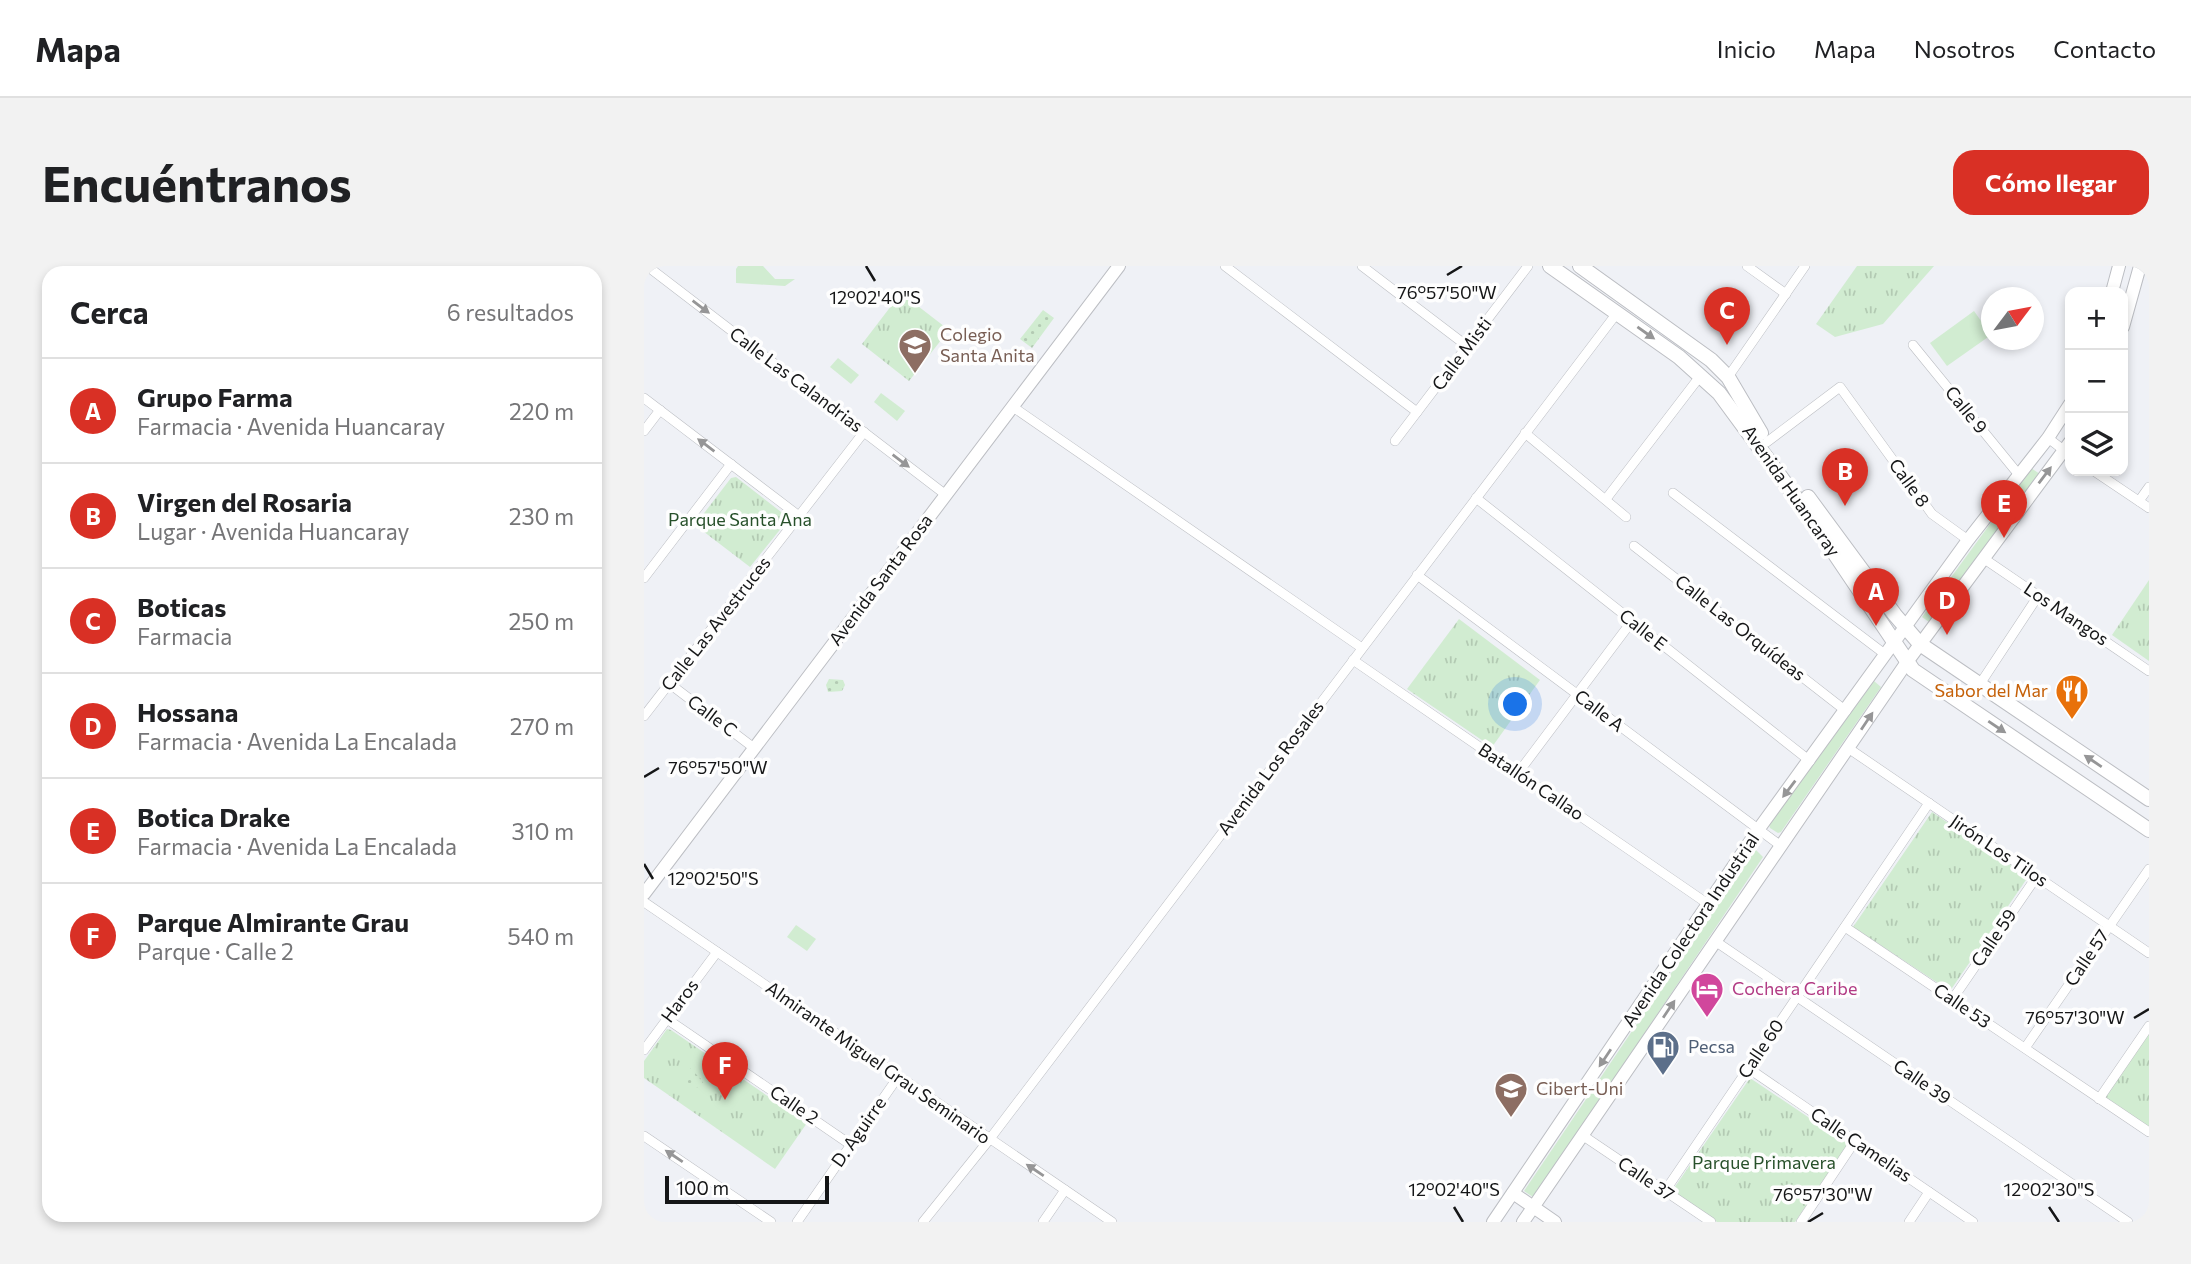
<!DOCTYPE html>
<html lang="es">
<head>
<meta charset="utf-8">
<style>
	:root { --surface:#fff; --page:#f2f2f2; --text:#202124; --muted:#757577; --line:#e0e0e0; --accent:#d93025 }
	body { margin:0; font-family:Commissioner,sans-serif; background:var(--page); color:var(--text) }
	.controls { position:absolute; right:21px; top:21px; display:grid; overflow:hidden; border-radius:14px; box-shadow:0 4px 10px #0003 }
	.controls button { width:63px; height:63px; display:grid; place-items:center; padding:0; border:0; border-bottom:2px solid var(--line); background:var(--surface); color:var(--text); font:35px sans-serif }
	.compass { position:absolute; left:1337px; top:21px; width:63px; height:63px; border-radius:50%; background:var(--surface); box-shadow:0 4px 10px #0003; rotate:58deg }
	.scale { position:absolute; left:21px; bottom:18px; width:164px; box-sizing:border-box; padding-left:7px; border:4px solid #151617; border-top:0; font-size:19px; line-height:24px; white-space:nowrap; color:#151617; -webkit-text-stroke:5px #fefefe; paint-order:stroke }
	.you { position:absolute; left:872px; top:439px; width:24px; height:24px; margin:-18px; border:5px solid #fff; border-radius:50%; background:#1a73e8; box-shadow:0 0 0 10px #1a73e833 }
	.badge { display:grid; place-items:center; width:46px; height:46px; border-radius:50%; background:var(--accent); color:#fff; font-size:23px; font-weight:700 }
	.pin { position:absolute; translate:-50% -58px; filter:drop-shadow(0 2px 4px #0008) }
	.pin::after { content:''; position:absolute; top:37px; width:24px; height:21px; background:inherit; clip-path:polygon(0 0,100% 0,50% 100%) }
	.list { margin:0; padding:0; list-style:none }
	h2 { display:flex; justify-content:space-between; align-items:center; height:91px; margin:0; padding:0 28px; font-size:30px }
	h2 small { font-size:23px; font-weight:400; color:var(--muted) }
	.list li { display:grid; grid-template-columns:46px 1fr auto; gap:21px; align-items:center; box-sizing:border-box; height:105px; padding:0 28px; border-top:2px solid var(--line) }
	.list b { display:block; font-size:26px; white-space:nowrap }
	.list p { margin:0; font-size:23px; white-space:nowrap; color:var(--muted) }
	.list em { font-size:23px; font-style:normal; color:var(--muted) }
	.icon { flex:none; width:38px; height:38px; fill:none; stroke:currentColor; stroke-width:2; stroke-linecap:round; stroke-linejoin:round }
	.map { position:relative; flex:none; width:1505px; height:956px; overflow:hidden; border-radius:21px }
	header { display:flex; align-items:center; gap:42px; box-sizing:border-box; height:98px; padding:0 35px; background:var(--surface); border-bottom:2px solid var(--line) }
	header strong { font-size:33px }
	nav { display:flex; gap:38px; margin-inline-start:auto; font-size:24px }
	.intro { display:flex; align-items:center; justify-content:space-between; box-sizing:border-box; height:168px; padding:0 42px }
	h1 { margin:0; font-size:49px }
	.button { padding:18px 32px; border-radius:21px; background:var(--accent); color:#fff; font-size:24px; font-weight:700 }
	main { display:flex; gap:42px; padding:0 42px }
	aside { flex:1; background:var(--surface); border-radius:21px; box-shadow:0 4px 10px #0003 }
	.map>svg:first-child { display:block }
</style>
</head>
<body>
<header>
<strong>Mapa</strong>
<nav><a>Inicio</a><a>Mapa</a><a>Nosotros</a><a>Contacto</a></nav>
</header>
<div class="intro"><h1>Encuéntranos</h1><a class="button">Cómo llegar</a></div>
<main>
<aside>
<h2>Cerca<small>6 resultados</small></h2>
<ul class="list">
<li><span class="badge">A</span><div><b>Grupo Farma</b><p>Farmacia · Avenida Huancaray</p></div><em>220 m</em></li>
<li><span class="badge">B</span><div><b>Virgen del Rosaria</b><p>Lugar · Avenida Huancaray</p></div><em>230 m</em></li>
<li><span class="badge">C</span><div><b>Boticas</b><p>Farmacia</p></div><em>250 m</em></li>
<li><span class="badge">D</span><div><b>Hossana</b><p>Farmacia · Avenida La Encalada</p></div><em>270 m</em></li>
<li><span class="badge">E</span><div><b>Botica Drake</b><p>Farmacia · Avenida La Encalada</p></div><em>310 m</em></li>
<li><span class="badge">F</span><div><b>Parque Almirante Grau</b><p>Parque · Calle 2</p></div><em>540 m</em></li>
</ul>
</aside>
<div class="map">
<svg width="1505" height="956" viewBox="0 0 1505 956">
	<defs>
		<pattern id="park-tufts" width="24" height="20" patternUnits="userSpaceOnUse" patternTransform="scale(1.75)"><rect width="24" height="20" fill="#d1ecd1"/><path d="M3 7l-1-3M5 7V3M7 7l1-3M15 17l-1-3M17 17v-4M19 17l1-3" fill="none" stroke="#b3cab3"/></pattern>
		<pattern id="garden-dots" width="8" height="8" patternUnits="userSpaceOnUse" patternTransform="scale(1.75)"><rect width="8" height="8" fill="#d1ecd1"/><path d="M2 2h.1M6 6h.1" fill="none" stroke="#b3cab3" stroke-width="1.8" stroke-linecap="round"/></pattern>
	</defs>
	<rect width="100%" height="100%" fill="#eff1f6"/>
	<!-- grass -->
	<g fill="#d1ecd1">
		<polygon points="94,0 119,0 131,13 151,13 141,20 92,17 92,3"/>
		<polygon points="1330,45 1347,69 1303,100 1286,77"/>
		<polygon points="194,92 215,109 207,118 186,101"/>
		<polygon points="237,127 261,145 253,155 230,136"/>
		<polygon points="1387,202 1396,208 1285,356 1278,351"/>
		<polygon points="1230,415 1237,421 1137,566 1134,567 1126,562 1125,559"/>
		<polygon points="1111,583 1119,591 891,930 889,931 880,925"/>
		<polygon points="152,659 172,673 163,685 143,671"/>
	</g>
	<!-- park -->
	<g fill="url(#park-tufts)">
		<polygon points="1213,0 1290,0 1239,58 1191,71 1172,58"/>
		<polygon points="257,27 305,64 265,115 218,78"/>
		<polygon points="92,211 141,249 143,255 106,301 51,259 87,212"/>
		<polygon points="1505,314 1505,395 1468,369"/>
		<polygon points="815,353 896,414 848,481 763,423"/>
		<polygon points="1288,546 1384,611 1306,725 1209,661"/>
		<polygon points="23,763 27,764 163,857 131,903 0,812 0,795"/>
		<polygon points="1505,766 1505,861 1461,832"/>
		<polygon points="1106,812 1204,878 1151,956 1073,956 1028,925"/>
	</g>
	<!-- garden -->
	<g fill="url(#garden-dots)">
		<polygon points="399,44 410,52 388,82 376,73"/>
		<polygon points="185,413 199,414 201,419 198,425 184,426 182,419"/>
		<polygon points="47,802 66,825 38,817"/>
	</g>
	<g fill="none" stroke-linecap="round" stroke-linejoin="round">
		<defs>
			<g id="street">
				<polyline points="3,0 302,229"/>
				<polyline points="581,0 773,146"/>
				<polyline points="718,0 823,80"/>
				<polyline points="1103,0 1142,28"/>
				<polyline points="1269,79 1375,209"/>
				<polyline points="1084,111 1161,0"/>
				<polyline points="0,132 155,250"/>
				<polyline points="369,141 718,382"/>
				<polyline points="0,165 16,144"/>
				<polyline points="881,167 982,251"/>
				<polyline points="1404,172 1426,189"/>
				<polyline points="751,175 884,0"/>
				<polyline points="1123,176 1196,121 1288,248 1324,274"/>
				<polyline points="1450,205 1505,242"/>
				<polyline points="1029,227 1242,389"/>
				<polyline points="832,232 1166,495"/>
				<polyline points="962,233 1057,109"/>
				<polyline points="1495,235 1505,221"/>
				<polyline points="990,280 1202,445"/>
				<polyline points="1339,292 1505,405"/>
				<polyline points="773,309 1137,580"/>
				<polyline points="0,312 87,198"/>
				<polyline points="709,394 1064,638"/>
				<polyline points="26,418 110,482"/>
				<polyline points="1336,418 1394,330"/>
				<polyline points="0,450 220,166"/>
				<polyline points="1204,482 1505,687"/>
				<polyline points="874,507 988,355"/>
				<polyline points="0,636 468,956"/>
				<polyline points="1201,661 1505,866"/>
				<polyline points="1071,675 1484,956"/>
				<polyline points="1308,734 1393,610"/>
				<polyline points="23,753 207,879"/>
				<polyline points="1381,782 1505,603"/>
				<polyline points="0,784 73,686"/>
				<polyline points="1104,802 1329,956"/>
				<polyline points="1455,833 1505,760"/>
				<polyline points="938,869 1067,956"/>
				<polyline points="0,870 127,956"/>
				<polyline points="1021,925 1285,537"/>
				<polyline points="153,956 254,811"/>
				<polyline points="279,956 345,874 973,47"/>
				<polyline points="399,956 421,924"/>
				<polyline points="1157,956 1211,875"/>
				<polyline points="1265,956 1285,926"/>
			</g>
			<g id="secondary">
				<polyline points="1468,26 1475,0"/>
				<polyline points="1479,61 1496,0"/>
				<polyline points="0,628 475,0"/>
				<polyline points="869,927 911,956"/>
				<polyline points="849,956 1114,564 1324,274 1404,172 1426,138"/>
				<polyline points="879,956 1263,396 1426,176"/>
			</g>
			<g id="primary">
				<polyline points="906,0 1035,91 1075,127 1164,248 1269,404 1505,564"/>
				<polyline points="936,0 1067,94 1084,111 1117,167"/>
				<polyline points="1164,231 1251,349 1276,378 1505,533"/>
			</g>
		</defs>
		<!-- street casing -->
		<use href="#street" stroke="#bcbec3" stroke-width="10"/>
		<!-- secondary casing -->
		<use href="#secondary" stroke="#bcbec3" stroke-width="14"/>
		<!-- primary casing -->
		<use href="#primary" stroke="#bcbec3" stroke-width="16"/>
		<!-- street -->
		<use href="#street" stroke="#fff" stroke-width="9"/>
		<!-- secondary -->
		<use href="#secondary" stroke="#fff" stroke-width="12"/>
		<!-- primary -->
		<use href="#primary" stroke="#fff" stroke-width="14"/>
	</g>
	<!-- one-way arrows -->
	<defs><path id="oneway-solid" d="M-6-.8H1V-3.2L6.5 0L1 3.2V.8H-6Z" transform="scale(1.75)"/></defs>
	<g fill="#969697">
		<use href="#oneway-solid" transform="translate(57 41) rotate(37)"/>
		<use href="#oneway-solid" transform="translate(1002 67) rotate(35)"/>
		<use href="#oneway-solid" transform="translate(62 179) rotate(-143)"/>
		<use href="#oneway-solid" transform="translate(257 195) rotate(37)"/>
		<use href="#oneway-solid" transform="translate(1401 209) rotate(-53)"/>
		<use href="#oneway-solid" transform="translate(1223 455) rotate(-56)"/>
		<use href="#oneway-solid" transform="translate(1353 461) rotate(34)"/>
		<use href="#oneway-solid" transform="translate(1449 495) rotate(-146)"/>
		<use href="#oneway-solid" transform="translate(1145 523) rotate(127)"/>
		<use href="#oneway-solid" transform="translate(1025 743) rotate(-56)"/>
		<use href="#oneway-solid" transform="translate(961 792) rotate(124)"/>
		<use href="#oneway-solid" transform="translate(30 890) rotate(-146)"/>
		<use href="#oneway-solid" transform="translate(391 904) rotate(-146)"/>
	</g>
	<!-- ticks -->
	<path fill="none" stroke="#151617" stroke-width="2.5" d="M222 0 231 15M803 9 818 0M0 511 15 502M0 598 9 613M1490 752 1505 743M810 941 819 956M1405 941 1415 956M1164 956 1179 947"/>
	<!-- icons -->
	<defs>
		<symbol id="school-pin" viewBox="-11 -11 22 30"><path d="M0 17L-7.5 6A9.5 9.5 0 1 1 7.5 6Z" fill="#8d6e63" stroke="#fefefe"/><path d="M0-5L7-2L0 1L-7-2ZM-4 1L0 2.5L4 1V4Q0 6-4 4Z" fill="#fff"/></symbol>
		<symbol id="restaurant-pin" viewBox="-11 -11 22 30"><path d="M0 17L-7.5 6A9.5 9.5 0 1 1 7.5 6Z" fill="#e8710a" stroke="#fefefe"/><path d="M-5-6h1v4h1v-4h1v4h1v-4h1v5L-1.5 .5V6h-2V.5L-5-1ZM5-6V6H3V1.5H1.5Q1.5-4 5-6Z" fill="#fff"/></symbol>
		<symbol id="hotel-pin" viewBox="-11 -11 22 30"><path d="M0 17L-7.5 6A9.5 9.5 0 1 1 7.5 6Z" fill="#d1479c" stroke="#fefefe"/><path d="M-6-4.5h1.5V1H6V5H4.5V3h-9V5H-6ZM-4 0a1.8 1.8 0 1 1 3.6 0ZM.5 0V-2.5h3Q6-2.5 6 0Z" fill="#fff"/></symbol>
		<symbol id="fuel-pin" viewBox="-11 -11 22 30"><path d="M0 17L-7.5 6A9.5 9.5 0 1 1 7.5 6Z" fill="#5c6f8a" stroke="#fefefe"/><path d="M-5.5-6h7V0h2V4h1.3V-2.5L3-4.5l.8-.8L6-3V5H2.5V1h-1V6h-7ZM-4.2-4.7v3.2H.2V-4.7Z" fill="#fff"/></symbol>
	</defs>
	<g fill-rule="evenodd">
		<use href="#school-pin" x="252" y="60" width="38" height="52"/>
		<use href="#restaurant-pin" x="1409" y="406" width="38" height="52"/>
		<use href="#hotel-pin" x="1044" y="704" width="38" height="52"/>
		<use href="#fuel-pin" x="1000" y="762" width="38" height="52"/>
		<use href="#school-pin" x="848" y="804" width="38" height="52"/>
	</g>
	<g text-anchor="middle" stroke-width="7" stroke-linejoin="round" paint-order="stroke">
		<!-- education labels -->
		<g font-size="18" fill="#785e54" stroke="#fefefe" text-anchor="start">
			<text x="296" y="75">Colegio<tspan x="296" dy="21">Santa Anita</tspan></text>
			<text x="892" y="829">Cibert-Uni</text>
		</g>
		<!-- street labels -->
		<g font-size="18" fill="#151617" stroke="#fefefe">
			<text transform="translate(818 88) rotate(-53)" y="6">Calle Misti</text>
			<text transform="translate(152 114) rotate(37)" y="6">Calle Las Calandrias</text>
			<text transform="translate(1322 144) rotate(51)" y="6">Calle 9</text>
			<text transform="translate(1265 217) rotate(54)" y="6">Calle 8</text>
			<text transform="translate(1147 225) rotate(55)" y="6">Avenida Huancaray</text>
			<text transform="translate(237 314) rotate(-53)" y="6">Avenida Santa Rosa</text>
			<text transform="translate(1422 348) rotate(34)" y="6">Los Mangos</text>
			<text transform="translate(72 358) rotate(-52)" y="6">Calle Las Avestruces</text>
			<text transform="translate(1096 362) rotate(38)" y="6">Calle Las Orquídeas</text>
			<text transform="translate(999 364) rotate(38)" y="6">Calle E</text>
			<text transform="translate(955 445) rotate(37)" y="6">Calle A</text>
			<text transform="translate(68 450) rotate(37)" y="6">Calle C</text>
			<text transform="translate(627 502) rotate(-53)" y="6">Avenida Los Rosales</text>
			<text transform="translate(887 516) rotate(34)" y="6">Batallón Callao</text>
			<text transform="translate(1355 585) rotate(34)" y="6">Jirón Los Tilos</text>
			<text transform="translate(1047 664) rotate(-56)" y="6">Avenida Colectora Industrial</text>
			<text transform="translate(1350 672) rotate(-56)" y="6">Calle 59</text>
			<text transform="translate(1443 692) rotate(-56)" y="6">Calle 57</text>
			<text transform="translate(36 735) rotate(-53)" y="6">Haros</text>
			<text transform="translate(1318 740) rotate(34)" y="6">Calle 53</text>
			<text transform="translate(1117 783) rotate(-56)" y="6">Calle 60</text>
			<text transform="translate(234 797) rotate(35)" y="6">Almirante Miguel Grau Seminario</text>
			<text transform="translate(1278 816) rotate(34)" y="6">Calle 39</text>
			<text transform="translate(150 839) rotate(34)" y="6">Calle 2</text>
			<text transform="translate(215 866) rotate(-55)" y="6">D. Aguirre</text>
			<text transform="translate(1217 879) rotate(34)" y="6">Calle Camelias</text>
			<text transform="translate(1002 913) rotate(34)" y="6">Calle 37</text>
		</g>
		<!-- park labels -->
		<g font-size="18" fill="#27502a" stroke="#fefefe">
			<text x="96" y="260">Parque Santa Ana</text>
			<text x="1120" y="903">Parque Primavera</text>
		</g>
		<!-- food labels -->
		<g font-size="18" fill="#c56008" stroke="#fefefe" text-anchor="end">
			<text x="1404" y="431">Sabor del Mar</text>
		</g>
		<!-- hotel labels -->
		<g font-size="18" fill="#b23c85" stroke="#fefefe" text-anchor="start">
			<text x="1088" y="729">Cochera Caribe</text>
		</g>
		<!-- service labels -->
		<g font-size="18" fill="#4e5e75" stroke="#fefefe" text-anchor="start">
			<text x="1044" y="787">Pecsa</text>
		</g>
	</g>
	<g font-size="18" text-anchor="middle" fill="#151617" stroke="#fefefe" stroke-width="7" stroke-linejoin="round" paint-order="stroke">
		<text x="803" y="33">76°57'50"W</text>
		<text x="231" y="38">12°02'40"S</text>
		<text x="74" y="508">76°57'50"W</text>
		<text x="69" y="619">12°02'50"S</text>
		<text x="1431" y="758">76°57'30"W</text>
		<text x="810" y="930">12°02'40"S</text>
		<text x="1405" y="930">12°02'30"S</text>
		<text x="1179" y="935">76°57'30"W</text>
	</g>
</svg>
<div class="controls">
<button>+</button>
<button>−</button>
<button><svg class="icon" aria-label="layers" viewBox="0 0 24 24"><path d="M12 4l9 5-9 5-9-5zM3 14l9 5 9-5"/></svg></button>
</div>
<svg class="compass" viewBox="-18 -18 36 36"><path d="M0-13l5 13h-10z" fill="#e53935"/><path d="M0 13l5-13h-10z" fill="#757577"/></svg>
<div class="scale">100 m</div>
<div class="you"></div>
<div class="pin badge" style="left:1232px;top:360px">A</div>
<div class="pin badge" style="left:1201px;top:240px">B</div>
<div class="pin badge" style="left:1083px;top:79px">C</div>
<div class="pin badge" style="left:1303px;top:369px">D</div>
<div class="pin badge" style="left:1360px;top:272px">E</div>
<div class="pin badge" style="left:81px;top:834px">F</div>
</div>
</main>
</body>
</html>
